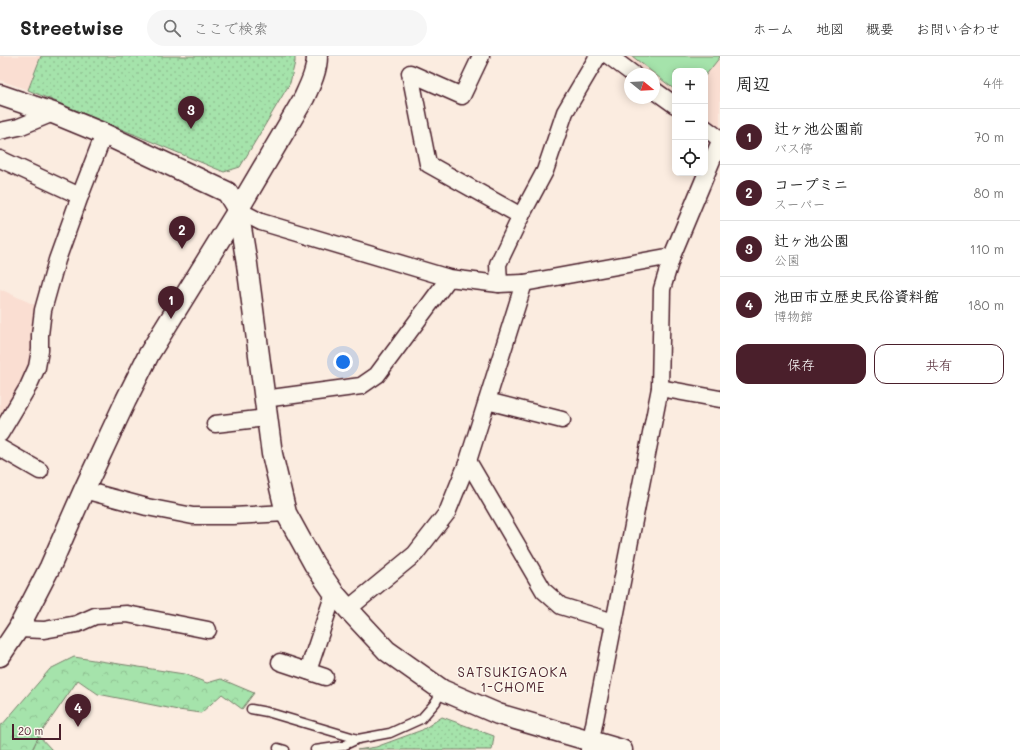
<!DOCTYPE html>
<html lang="ja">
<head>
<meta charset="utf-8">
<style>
	:root { --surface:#fff; --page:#f6f6f6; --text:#222; --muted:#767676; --line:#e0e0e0; --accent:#4a1f2b }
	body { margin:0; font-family:Mali,"Klee One",sans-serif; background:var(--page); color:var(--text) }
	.controls { position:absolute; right:12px; top:12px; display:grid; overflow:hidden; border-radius:8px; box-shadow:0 2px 10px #0003 }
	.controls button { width:36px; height:36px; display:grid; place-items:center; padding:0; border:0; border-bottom:1px solid var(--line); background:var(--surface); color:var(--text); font:20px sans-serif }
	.compass { position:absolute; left:624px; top:12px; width:36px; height:36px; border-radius:50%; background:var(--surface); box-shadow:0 2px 10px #0003; rotate:108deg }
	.scale { position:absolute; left:12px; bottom:10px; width:49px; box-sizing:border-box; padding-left:4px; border:2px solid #4a1f2b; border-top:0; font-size:11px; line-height:14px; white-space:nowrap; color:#4a1f2b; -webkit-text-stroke:3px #fbf7ec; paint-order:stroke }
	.you { position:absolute; left:343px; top:306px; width:14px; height:14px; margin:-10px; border:3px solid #fff; border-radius:50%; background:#1a73e8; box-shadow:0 0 0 6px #1a73e833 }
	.badge { display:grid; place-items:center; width:26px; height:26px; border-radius:50%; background:var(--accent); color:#fff; font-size:13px; font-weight:700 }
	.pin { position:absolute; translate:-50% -33px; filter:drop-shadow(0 1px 2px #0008) }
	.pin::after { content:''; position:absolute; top:21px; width:14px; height:12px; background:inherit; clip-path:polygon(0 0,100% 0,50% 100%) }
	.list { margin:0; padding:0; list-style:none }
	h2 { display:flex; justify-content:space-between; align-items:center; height:52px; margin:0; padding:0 16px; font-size:17px }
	h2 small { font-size:13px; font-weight:400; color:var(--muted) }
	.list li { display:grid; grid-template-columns:26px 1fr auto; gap:12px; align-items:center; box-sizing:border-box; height:56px; padding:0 16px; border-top:1px solid var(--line) }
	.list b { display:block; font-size:15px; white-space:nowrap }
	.list p { margin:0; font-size:13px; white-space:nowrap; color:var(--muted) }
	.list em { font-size:13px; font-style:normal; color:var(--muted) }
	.actions { display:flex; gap:8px; padding:12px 16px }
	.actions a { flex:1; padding:9px 0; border:1px solid var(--accent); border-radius:12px; text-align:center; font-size:14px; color:var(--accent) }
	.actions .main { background:var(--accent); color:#fff }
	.icon { flex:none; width:22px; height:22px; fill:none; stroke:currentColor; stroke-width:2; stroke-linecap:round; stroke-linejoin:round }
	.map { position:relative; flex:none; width:720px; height:694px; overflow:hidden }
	header { display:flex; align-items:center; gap:24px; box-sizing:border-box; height:56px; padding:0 20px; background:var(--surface); border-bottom:1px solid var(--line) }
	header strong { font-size:19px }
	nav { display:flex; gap:22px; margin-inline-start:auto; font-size:14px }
	.search { width:280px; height:36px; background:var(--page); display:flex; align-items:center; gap:10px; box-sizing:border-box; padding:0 14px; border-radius:22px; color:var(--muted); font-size:15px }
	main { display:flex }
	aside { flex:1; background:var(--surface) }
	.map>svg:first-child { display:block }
</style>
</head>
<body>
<header>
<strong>Streetwise</strong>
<div class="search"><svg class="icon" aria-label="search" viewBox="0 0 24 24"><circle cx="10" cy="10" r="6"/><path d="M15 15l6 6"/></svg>ここで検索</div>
<nav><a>ホーム</a><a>地図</a><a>概要</a><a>お問い合わせ</a></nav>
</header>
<main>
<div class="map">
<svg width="720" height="694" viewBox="0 0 720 694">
	<defs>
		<pattern id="forest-crowns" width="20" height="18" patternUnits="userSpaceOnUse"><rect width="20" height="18" fill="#a5e3ab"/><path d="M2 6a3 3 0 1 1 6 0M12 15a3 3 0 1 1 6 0" fill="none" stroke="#90c293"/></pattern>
		<pattern id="park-dots" width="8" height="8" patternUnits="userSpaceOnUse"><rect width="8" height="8" fill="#a5e3ab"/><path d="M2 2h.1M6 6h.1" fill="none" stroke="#90c293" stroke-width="1.8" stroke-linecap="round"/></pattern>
	</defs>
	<rect width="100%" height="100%" fill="#fbece0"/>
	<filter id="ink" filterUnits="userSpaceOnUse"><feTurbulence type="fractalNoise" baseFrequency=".025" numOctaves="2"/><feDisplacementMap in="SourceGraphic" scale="8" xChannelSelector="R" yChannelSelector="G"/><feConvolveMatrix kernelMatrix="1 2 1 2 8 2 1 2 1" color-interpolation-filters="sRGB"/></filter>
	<g filter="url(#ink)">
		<!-- built -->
		<g fill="#faded2">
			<polygon points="0,0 41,0 28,34 0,24"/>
			<polygon points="621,0 720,0 720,71 705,60 705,15 675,15 675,39 654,24 654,18 646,18"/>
			<polygon points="0,233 39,251 34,295 24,327 0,368"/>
		</g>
		<!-- grass -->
		<polygon fill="#a5e3ab" stroke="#78816b" points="632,0 720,0 720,1 705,20 705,15 675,15 675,34"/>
		<!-- forest -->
		<polygon fill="url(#forest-crowns)" stroke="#78816b" points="74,601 184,618 207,627 221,623 254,637 242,653 222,638 201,657 178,654 98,638 78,624 39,680 32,694 0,694 0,669 2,669 50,613"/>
		<!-- park -->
		<g fill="url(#park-dots)" stroke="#78816b">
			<polygon points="41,0 295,0 295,6 290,27 240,111 224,116 28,34"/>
			<polygon points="442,661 494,680 492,694 357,694 376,691 422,674"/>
			<polygon points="39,680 52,694 32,694"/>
		</g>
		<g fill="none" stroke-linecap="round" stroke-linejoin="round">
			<defs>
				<g id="service">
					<polyline points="251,653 267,656 358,683"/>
					<polyline points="278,692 285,694"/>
					<polyline points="315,694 343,690 358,683 390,677 421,663 436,646 442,634"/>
				</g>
				<g id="minor">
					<polyline points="481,0 462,40 410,17 428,108 521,160"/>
					<polyline points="609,0 633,18"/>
					<polyline points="654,34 675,49"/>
					<polyline points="705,72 720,83"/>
					<polyline points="0,75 19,71 53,57"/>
					<polyline points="0,103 80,140"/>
					<polyline points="238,154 261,166 449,222 499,228 524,227 672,200"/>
					<polyline points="499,228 498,208 521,160 545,115 565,56 598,0"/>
					<polyline points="660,332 720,343"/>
					<polyline points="264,343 361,330 377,319 449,222"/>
					<polyline points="487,345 562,364"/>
					<polyline points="215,368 266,362"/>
					<polyline points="0,378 28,331 37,311 40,294 40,279 43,254 57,204 80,140 104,78"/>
					<polyline points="0,392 40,415"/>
					<polyline points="468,405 544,535 561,550 614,566"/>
					<polyline points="84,434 147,451 193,460 233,460 286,457"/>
					<polyline points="348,553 415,498 447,457 468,405 524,227"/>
					<polyline points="18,573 44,574 77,568 95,560 127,558 208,574"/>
					<polyline points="280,606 325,621"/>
					<polyline points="308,615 334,537"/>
					<polyline points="589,694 660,332 662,233 672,200 720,85"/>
				</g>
				<g id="tertiary">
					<polyline points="0,39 53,57 104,78 227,136 238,154 247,208 272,398 286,457 314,508 334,537 348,553 387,595 442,634 498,658 622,694"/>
					<path d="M0 600 18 573 50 511 84 434 126 344 149 298 238 154 304 42C310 29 317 15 317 0"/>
				</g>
			</defs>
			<!-- service casing -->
			<use href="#service" stroke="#4a1f2b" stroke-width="11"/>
			<!-- minor casing -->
			<use href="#minor" stroke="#4a1f2b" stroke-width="19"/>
			<!-- tertiary casing -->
			<use href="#tertiary" stroke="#4a1f2b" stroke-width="23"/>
			<!-- service -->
			<use href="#service" stroke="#fbf7ec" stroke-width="8"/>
			<!-- minor -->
			<use href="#minor" stroke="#fbf7ec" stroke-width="16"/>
			<!-- tertiary -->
			<use href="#tertiary" stroke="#fbf7ec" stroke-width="20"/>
		</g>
	</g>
	<g text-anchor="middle" stroke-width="3" stroke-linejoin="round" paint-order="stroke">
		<!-- neighbourhood labels -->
		<g font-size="13" letter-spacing="1" fill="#4a1f2b" stroke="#fbf7ec">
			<text x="513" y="621">SATSUKIGAOKA<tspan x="513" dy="15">1-CHOME</tspan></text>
		</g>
	</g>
</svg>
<div class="controls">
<button>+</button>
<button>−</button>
<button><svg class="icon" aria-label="locate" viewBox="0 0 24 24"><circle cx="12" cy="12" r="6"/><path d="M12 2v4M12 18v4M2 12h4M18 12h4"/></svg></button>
</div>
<svg class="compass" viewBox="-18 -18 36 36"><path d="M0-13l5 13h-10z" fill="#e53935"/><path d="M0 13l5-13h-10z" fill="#767676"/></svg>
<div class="scale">20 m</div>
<div class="you"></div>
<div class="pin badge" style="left:171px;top:263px">1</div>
<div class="pin badge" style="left:182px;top:193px">2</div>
<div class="pin badge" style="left:191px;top:73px">3</div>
<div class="pin badge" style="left:78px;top:671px">4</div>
</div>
<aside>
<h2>周辺<small>4件</small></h2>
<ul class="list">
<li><span class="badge">1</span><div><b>辻ヶ池公園前</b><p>バス停</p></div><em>70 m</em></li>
<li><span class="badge">2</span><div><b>コープミニ</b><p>スーパー</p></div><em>80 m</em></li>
<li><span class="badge">3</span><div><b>辻ヶ池公園</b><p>公園</p></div><em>110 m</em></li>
<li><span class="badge">4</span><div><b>池田市立歴史民俗資料館</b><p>博物館</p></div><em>180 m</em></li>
</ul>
<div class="actions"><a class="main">保存</a><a>共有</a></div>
</aside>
</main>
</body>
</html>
